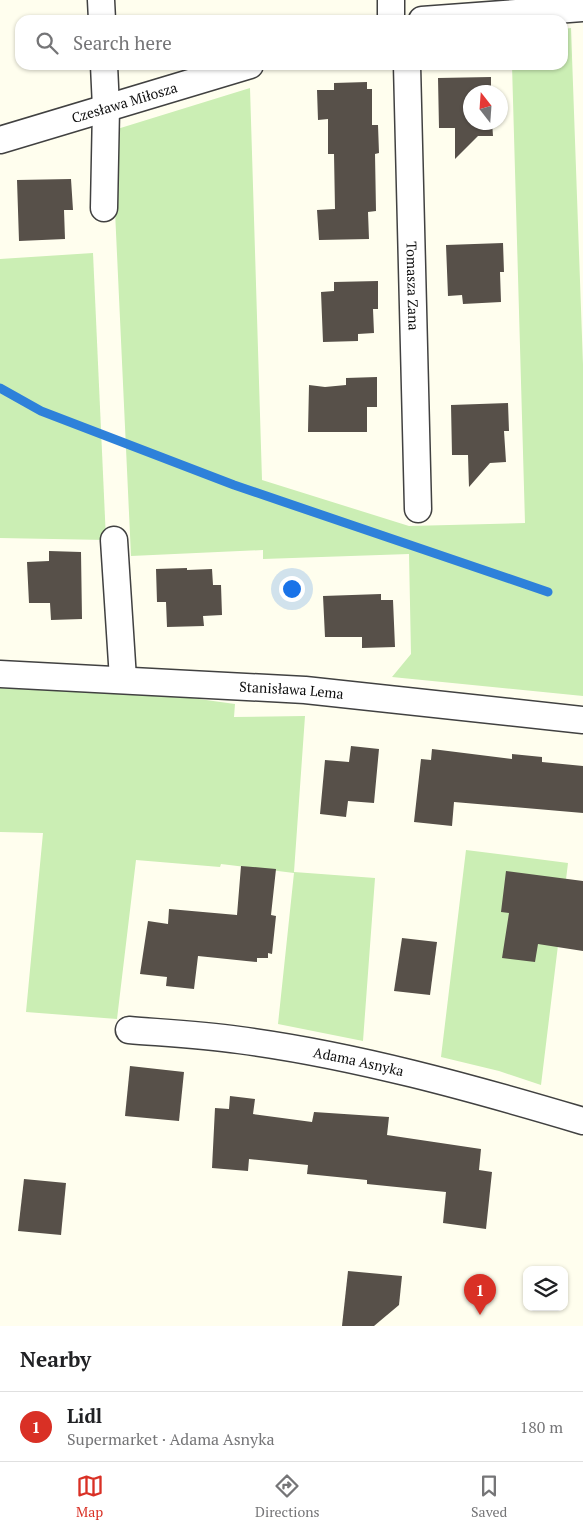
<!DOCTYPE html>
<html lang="en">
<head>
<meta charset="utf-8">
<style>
	:root { --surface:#fff; --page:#f6f6f6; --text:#202124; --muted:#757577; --line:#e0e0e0; --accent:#d93025 }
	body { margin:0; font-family:"PT Serif",serif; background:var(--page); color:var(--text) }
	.controls { position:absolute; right:15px; bottom:15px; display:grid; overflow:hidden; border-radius:10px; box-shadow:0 1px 4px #0004 }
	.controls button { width:45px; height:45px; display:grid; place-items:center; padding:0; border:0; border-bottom:1px solid var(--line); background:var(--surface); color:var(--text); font:25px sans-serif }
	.compass { position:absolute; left:463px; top:85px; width:45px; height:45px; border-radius:50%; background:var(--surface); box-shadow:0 1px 4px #0004; rotate:343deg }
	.you { position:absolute; left:291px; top:588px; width:18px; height:18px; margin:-12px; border:4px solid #fff; border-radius:50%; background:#1a73e8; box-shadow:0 0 0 8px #1a73e833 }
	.badge { display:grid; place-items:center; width:32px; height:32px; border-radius:50%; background:var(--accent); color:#fff; font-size:16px; font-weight:700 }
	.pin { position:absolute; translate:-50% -41px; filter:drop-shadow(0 1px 2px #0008) }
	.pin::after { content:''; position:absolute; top:26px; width:18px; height:15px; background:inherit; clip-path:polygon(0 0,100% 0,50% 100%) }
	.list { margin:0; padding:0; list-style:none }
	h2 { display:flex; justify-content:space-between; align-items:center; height:65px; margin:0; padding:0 20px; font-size:21px }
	h2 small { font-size:16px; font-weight:400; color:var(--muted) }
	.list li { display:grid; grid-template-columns:32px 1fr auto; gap:15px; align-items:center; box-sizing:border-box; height:70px; padding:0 20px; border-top:1px solid var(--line) }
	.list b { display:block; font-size:19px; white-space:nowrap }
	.list p { margin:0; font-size:16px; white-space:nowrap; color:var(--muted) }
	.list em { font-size:16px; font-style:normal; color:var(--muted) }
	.icon { flex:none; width:28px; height:28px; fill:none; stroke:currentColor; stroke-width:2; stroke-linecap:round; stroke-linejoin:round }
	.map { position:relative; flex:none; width:583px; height:1326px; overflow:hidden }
	.search { position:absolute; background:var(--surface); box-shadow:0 1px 4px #0004; left:15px; right:15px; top:15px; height:55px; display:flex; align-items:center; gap:12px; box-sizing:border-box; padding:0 18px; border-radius:15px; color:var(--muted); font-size:19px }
	.sheet { height:135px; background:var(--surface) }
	nav { display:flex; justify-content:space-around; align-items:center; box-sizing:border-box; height:70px; border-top:1px solid var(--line); background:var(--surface); font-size:14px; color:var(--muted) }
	nav a { display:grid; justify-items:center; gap:2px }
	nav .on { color:var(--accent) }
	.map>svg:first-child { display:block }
</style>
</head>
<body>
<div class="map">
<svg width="583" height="1326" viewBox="0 0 583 1326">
	<rect width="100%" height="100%" fill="#fffeee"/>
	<!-- green -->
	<g fill="#cbeeb4">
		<polygon points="571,28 583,365 583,696 392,677 411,654 409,554 263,559 263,550 131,556 115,211 114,130 250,88 262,480 409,526 525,523 512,65 563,65 563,29"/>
		<polygon points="93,253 106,540 0,538 0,259"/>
		<polygon points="0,684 177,696 235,704 234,717 305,716 294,872 375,878 363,1041 278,1024 294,873 221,864 220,867 136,860 117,1019 26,1012 43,833 0,832"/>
		<polygon points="466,850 568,863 541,1085 499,1071 441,1057"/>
	</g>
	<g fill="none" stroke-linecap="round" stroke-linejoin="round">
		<!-- stream -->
		<polyline stroke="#2e81da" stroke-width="9" points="0,388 41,411 234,485 548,592"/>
	</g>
	<!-- building -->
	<g fill="#575049">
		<polygon points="491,77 491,92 470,92 470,122 492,122 493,136 478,136 455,159 455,128 439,128 438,78"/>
		<polygon points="367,82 367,89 372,89 372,125 378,125 379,153 375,154 376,211 368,212 369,239 319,240 317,210 335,209 334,154 328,154 328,119 318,120 317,90 334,90 334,83"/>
		<polygon points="71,179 73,210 64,210 65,239 19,241 17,180"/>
		<polygon points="503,243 504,272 500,272 501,302 463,304 462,295 448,296 446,245"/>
		<polygon points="378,281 378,309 373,309 374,333 358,334 358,341 323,342 321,292 334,291 334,282"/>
		<polygon points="377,377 377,407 367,407 367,432 308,432 309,385 325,387 346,385 346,378"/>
		<polygon points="508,403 509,431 504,431 506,462 490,463 469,487 468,455 452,455 451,405"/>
		<polygon points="49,551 81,552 82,619 51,620 50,603 29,603 27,562 49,561"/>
		<polygon points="187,568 187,570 212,569 213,585 221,585 222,615 203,616 204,626 167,627 166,602 157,602 156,569"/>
		<polygon points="381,594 381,600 393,600 395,647 362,648 362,637 325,637 323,596"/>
		<polygon points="351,746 379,749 374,803 348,801 346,817 320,814 325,760 349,762"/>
		<polygon points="432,749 512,759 512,754 542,757 542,762 583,766 583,813 454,802 452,826 414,822 421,759 431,760"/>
		<polygon points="241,866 276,869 271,915 276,916 272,954 268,953 268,958 257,958 257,962 198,956 194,989 166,986 167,977 140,974 148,921 168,924 169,909 237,915"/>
		<polygon points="506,871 583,881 583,951 538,944 535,962 502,958 509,913 501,912"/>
		<polygon points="402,938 437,942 430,995 394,991"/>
		<polygon points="130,1066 184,1072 179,1121 125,1116"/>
		<polygon points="230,1096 255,1099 253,1114 312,1122 314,1112 389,1117 387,1135 481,1149 479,1170 492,1172 486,1229 443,1223 446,1192 367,1184 367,1180 307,1174 308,1165 249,1159 248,1171 212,1168 215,1108 229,1109"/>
		<polygon points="24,1179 66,1183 61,1235 18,1231"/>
		<polygon points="348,1271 402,1276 399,1305 374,1326 342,1326"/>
	</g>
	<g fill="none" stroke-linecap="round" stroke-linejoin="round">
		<defs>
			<g id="minor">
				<polyline points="101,0 102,20"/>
				<polyline points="391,0 391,20"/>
				<polyline points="422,20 583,8"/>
				<polyline points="104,65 106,108 104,208"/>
				<path id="s1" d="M407 65 418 509"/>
				<path id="s2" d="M0 140 250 65"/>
				<polyline points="114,540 123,679"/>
				<path id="s3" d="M0 674 305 690 583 720"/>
				<path id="s4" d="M129 1030C166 1033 203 1035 239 1040 354 1055 472 1088 583 1121"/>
			</g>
		</defs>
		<!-- minor casing -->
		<use href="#minor" stroke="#414141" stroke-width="29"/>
		<!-- minor -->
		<use href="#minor" stroke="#fff" stroke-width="26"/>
	</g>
	<g text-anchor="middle" stroke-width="5" stroke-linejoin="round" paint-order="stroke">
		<!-- street labels -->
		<g font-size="14" fill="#0e0e0e" stroke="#fff">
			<text dy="5" stroke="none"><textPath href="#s2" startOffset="130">Czesława Miłosza</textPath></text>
			<text dy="5" stroke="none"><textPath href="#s1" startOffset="221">Tomasza Zana</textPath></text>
			<text dy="5" stroke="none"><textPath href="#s3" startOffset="292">Stanisława Lema</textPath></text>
			<text dy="5" stroke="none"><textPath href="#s4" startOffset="232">Adama Asnyka</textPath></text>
		</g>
	</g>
</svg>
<div class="controls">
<button><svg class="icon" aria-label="layers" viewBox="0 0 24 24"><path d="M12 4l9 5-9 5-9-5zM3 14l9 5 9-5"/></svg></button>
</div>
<svg class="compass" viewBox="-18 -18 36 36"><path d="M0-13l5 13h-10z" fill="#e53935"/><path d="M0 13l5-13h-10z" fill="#757577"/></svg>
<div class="you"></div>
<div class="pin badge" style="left:480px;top:1315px">1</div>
<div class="search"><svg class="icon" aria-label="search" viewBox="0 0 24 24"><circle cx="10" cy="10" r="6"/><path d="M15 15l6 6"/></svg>Search here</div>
</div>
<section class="sheet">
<h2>Nearby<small></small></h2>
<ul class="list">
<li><span class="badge">1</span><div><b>Lidl</b><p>Supermarket · Adama Asnyka</p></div><em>180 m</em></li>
</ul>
</section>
<nav>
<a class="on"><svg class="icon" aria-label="map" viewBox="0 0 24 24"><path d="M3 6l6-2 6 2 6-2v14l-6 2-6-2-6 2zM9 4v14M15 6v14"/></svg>Map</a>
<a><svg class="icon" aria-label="directions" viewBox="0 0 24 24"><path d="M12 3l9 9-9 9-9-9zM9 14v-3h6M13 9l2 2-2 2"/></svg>Directions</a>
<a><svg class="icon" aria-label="saved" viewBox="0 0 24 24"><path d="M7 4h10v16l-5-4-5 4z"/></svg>Saved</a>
</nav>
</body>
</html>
